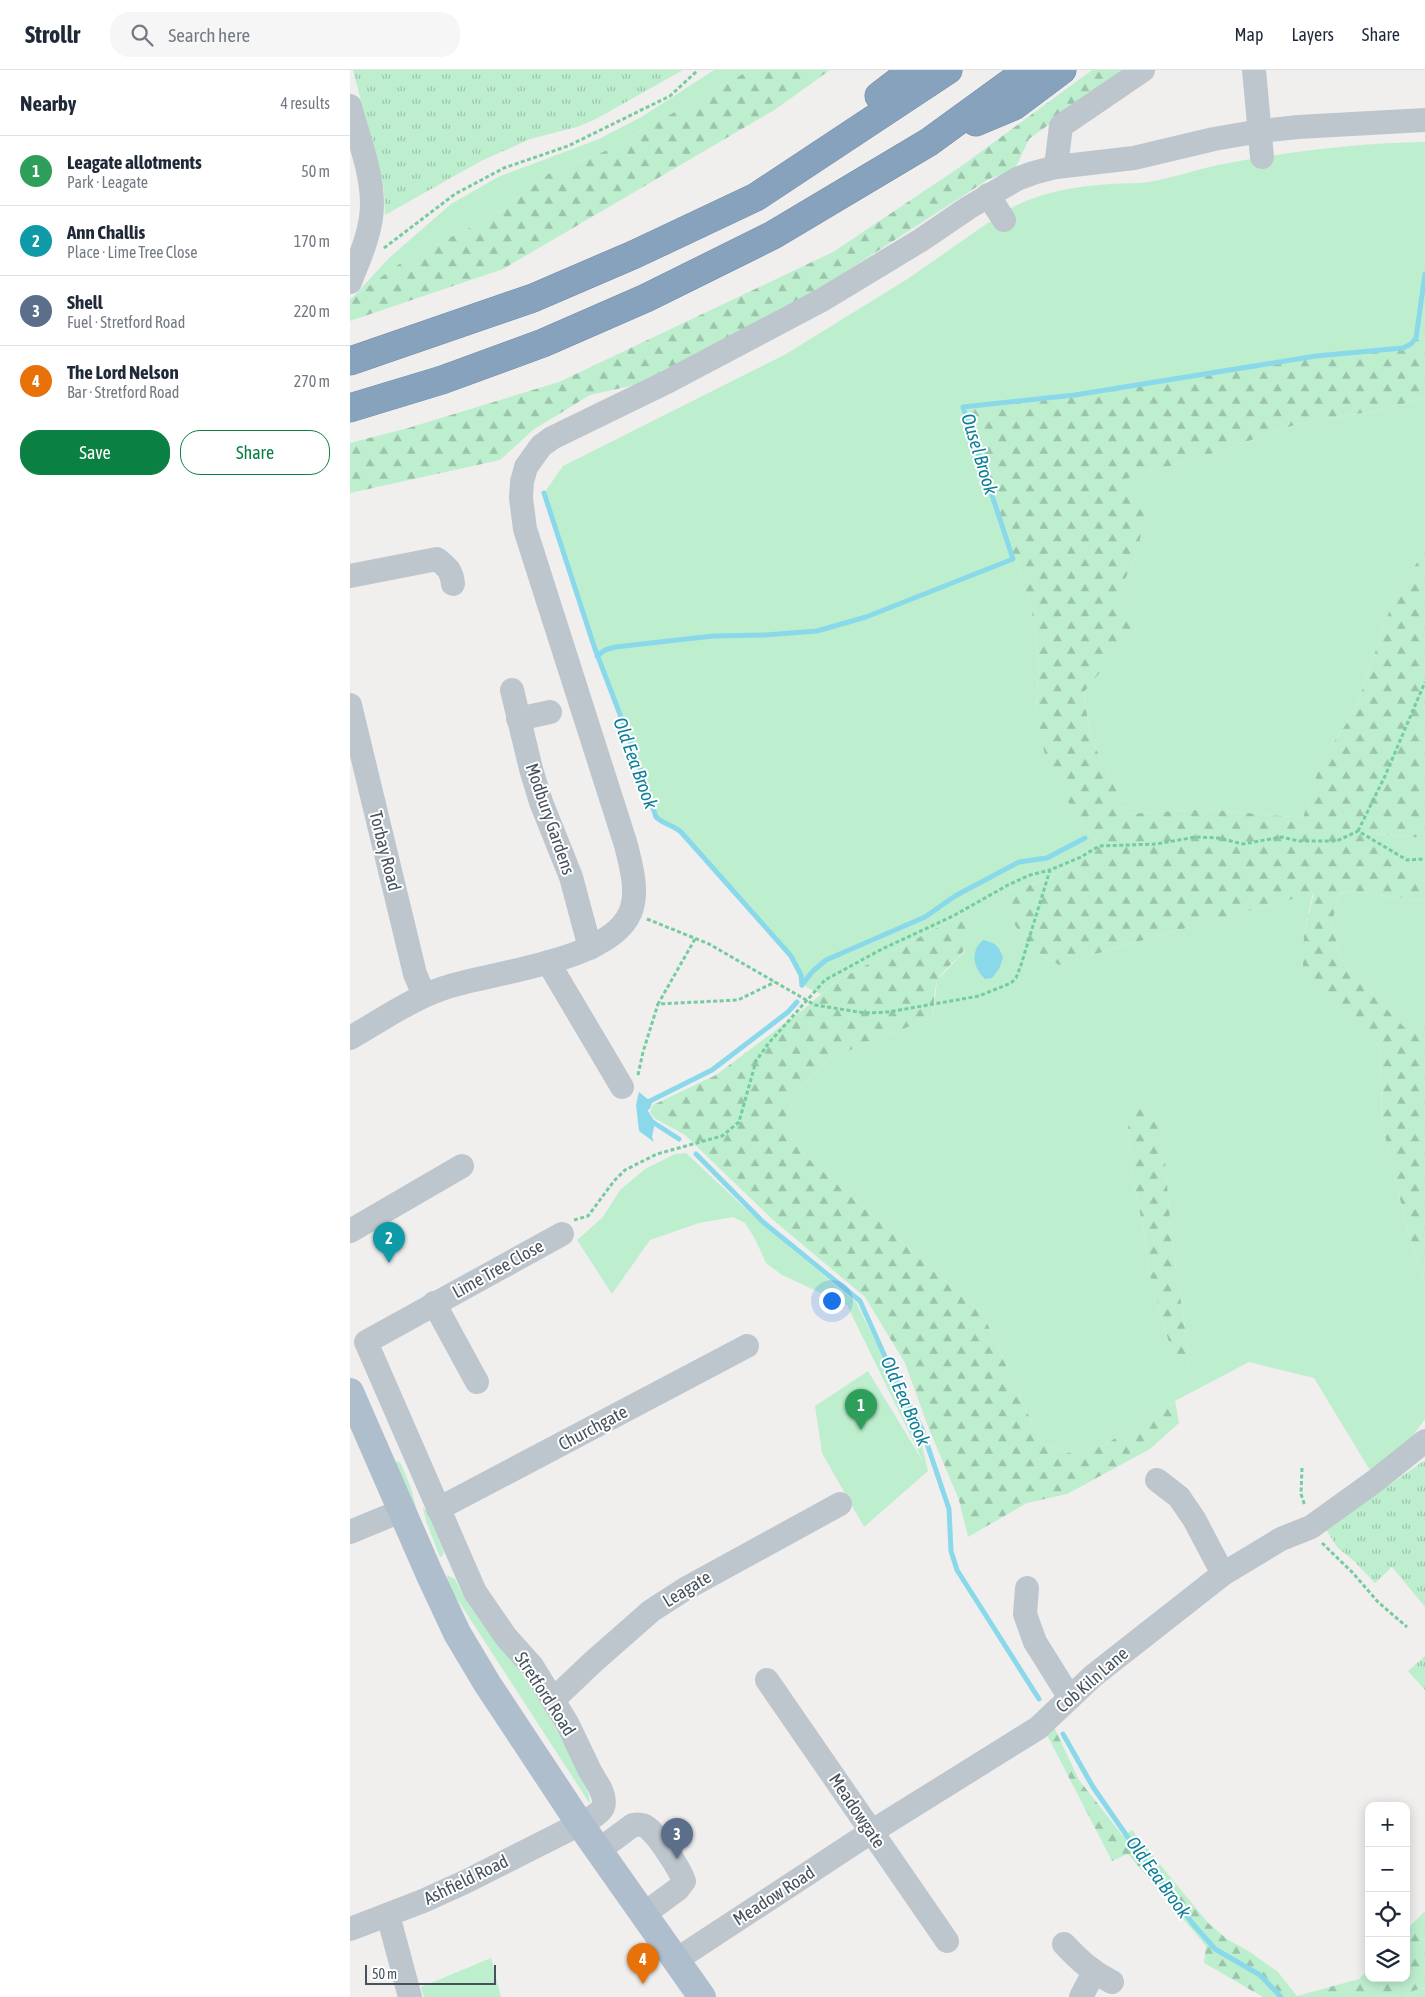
<!DOCTYPE html>
<html lang="en">
<head>
<meta charset="utf-8">
<style>
	:root { --surface:#fff; --page:#f6f6f7; --text:#1f2937; --muted:#747a83; --line:#e0e1e3; --accent:#0b8043 }
	body { margin:0; font-family:"Asap Condensed",sans-serif; background:var(--page); color:var(--text) }
	.controls { position:absolute; right:15px; bottom:15px; display:grid; overflow:hidden; border-radius:10px; box-shadow:0 2px 12px #0003 }
	.controls button { width:45px; height:45px; display:grid; place-items:center; padding:0; border:0; border-bottom:1px solid var(--line); background:var(--surface); color:var(--text); font:25px sans-serif }
	.scale { position:absolute; left:15px; bottom:12px; width:131px; box-sizing:border-box; padding-left:5px; border:2px solid #47525c; border-top:0; font-size:14px; line-height:18px; white-space:nowrap; color:#47525c; -webkit-text-stroke:4px #fff; paint-order:stroke }
	.you { position:absolute; left:481px; top:1230px; width:18px; height:18px; margin:-12px; border:4px solid #fff; border-radius:50%; background:#1a73e8; box-shadow:0 0 0 8px #1a73e833 }
	.badge { display:grid; place-items:center; width:32px; height:32px; border-radius:50%; background:var(--accent); color:#fff; font-size:16px; font-weight:700 }
	.pin { position:absolute; translate:-50% -41px; filter:drop-shadow(0 1px 2px #0008) }
	.pin::after { content:''; position:absolute; top:26px; width:18px; height:15px; background:inherit; clip-path:polygon(0 0,100% 0,50% 100%) }
	.list { margin:0; padding:0; list-style:none }
	h2 { display:flex; justify-content:space-between; align-items:center; height:65px; margin:0; padding:0 20px; font-size:21px }
	h2 small { font-size:16px; font-weight:400; color:var(--muted) }
	.list li { display:grid; grid-template-columns:32px 1fr auto; gap:15px; align-items:center; box-sizing:border-box; height:70px; padding:0 20px; border-top:1px solid var(--line) }
	.list b { display:block; font-size:19px; white-space:nowrap }
	.list p { margin:0; font-size:16px; white-space:nowrap; color:var(--muted) }
	.list em { font-size:16px; font-style:normal; color:var(--muted) }
	.actions { display:flex; gap:10px; padding:15px 20px }
	.actions a { flex:1; padding:11px 0; border:1px solid var(--accent); border-radius:20px; text-align:center; font-size:18px; color:var(--accent) }
	.actions .main { background:var(--accent); color:#fff }
	.icon { flex:none; width:28px; height:28px; fill:none; stroke:currentColor; stroke-width:2; stroke-linecap:round; stroke-linejoin:round }
	.map { position:relative; flex:none; width:1075px; height:1927px; overflow:hidden }
	header { display:flex; align-items:center; gap:30px; box-sizing:border-box; height:70px; padding:0 25px; background:var(--surface); border-bottom:1px solid var(--line) }
	header strong { font-size:24px }
	nav { display:flex; gap:28px; margin-inline-start:auto; font-size:18px }
	.search { width:350px; height:45px; background:var(--page); display:flex; align-items:center; gap:12px; box-sizing:border-box; padding:0 18px; border-radius:20px; color:var(--muted); font-size:19px }
	main { display:flex }
	aside { flex:1; background:var(--surface) }
	.map>svg:first-child { display:block }
</style>
</head>
<body>
<header>
<strong>Strollr</strong>
<div class="search"><svg class="icon" aria-label="search" viewBox="0 0 24 24"><circle cx="10" cy="10" r="6"/><path d="M15 15l6 6"/></svg>Search here</div>
<nav><a>Map</a><a>Layers</a><a>Share</a></nav>
</header>
<main>
<aside>
<h2>Nearby<small>4 results</small></h2>
<ul class="list">
<li><span class="badge" style="background:#2e9e5b">1</span><div><b>Leagate allotments</b><p>Park · Leagate</p></div><em>50 m</em></li>
<li><span class="badge" style="background:#0f9aa8">2</span><div><b>Ann Challis</b><p>Place · Lime Tree Close</p></div><em>170 m</em></li>
<li><span class="badge" style="background:#5c6f8a">3</span><div><b>Shell</b><p>Fuel · Stretford Road</p></div><em>220 m</em></li>
<li><span class="badge" style="background:#e8710a">4</span><div><b>The Lord Nelson</b><p>Bar · Stretford Road</p></div><em>270 m</em></li>
</ul>
<div class="actions"><a class="main">Save</a><a>Share</a></div>
</aside>
<div class="map">
<svg width="1075" height="1927" viewBox="0 0 1075 1927">
	<defs>
		<pattern id="forest-firs" width="22" height="20" patternUnits="userSpaceOnUse" patternTransform="scale(1.25)"><rect width="22" height="20" fill="#bdefcf"/><path d="M5 1l3.5 6h-7zM16 11l3.5 6h-7z" fill="#9bc4ab"/></pattern>
		<pattern id="park-tufts" width="24" height="20" patternUnits="userSpaceOnUse" patternTransform="scale(1.25)"><rect width="24" height="20" fill="#bdefcf"/><path d="M3 7l-1-3M5 7V3M7 7l1-3M15 17l-1-3M17 17v-4M19 17l1-3" fill="none" stroke="#9bc4ab"/></pattern>
	</defs>
	<rect width="100%" height="100%" fill="#f1eeee"/>
	<!-- green -->
	<g fill="#bdefcf" fill-rule="evenodd">
		<polygon points="364,0 400,0 253,82 198,104 147,144 55,190 4,226 39,188 101,134 148,107 249,69 293,46"/>
		<path d="M1075 72V235L1070 236C1068 252 1070 270 1053 278L966 286 725 325 613 338 681 537 689 590 686 641 722 739 749 776 696 810 653 822 661 849 680 878 709 895 772 876 963 823 954 864 978 929 1030 977 1032 1054 1059 1166 1075 1212V1349L1062 1367 1021 1402 964 1308 899 1292 825 1331 756 1374 723 1384 691 1373 633 1244 450 1081 433 1058 445 1024 480 988 583 947 587 910 615 881 613 844 488 910 471 924 456 917 447 895 441 886 331 762C323 755 313 754 306 747L284 681 245 579 194 423 213 396 436 284 559 208 639 152 649 153 659 146 661 138C691 122 726 116 760 114 776 113 793 114 809 110 829 106 848 99 868 95 935 82 1006 73 1075 72ZM778 1058 816 1101 822 1173 839 1285 838 1302 824 1289 801 1212 793 1157 782 1104Z"/>
		<polygon points="1075,328 1075,480 1043,530 1005,641 971,691 953,748 854,739 778,744 740,667 734,621 787,557 774,541 769,522 788,482 775,409 861,384 947,354 1030,340"/>
		<polygon points="1011,763 1075,768 1075,812"/>
		<polygon points="999,821 1075,831 1075,953 1061,964 1017,919 990,887 982,852 989,825"/>
		<polygon points="336,1083 413,1155 506,1232 568,1359 578,1401 514,1457 472,1383 465,1336 518,1301 574,1393 497,1235 432,1205 416,1193 405,1169 395,1153 383,1147 349,1153 300,1170 262,1224 227,1170 253,1147 270,1120 295,1099 325,1084"/>
		<polygon points="47,1391 51,1394 61,1418 68,1445 44,1394"/>
		<polygon points="73,1438 76,1440 94,1482 92,1487 90,1487 76,1451"/>
		<path d="M97 1505 105 1509C124 1550 150 1572 175 1608 201 1645 219 1685 239 1725L240 1734 98 1515Z"/>
		<polygon points="141,1888 151,1927 74,1927 71,1917"/>
		<polygon points="1075,1918 1075,1927 1057,1927 1065,1920"/>
	</g>
	<!-- forest -->
	<g fill="url(#forest-firs)">
		<polygon points="400,0 480,0 426,39 153,199 0,251 0,229 55,190 147,144 198,104 253,82"/>
		<polygon points="742,0 774,0 679,69 665,99 639,109 452,230 289,314 240,325 183,360 150,390 0,423 0,373 58,358 209,312 483,182 613,95"/>
		<path d="M1075 235V328L1030 340 947 354 861 384 775 409 795 437 788 482 769 522 774 541 783 544 788 551 787 557 734 622 740 667 778 744 854 739 953 748 971 691 1005 641 1043 530 1075 480V768L1012 763 1075 812V831L999 821 989 825 982 852 990 887 1017 919 1061 964 1075 953V1212L1059 1166 1032 1054 1030 977 978 929 953 896 954 864 964 823 772 876 709 895 680 878 661 849 653 822 696 810 749 776 722 739 696 690 686 641 689 590 681 537 613 337 725 325 966 286 1053 278C1070 270 1068 252 1070 236Z"/>
		<path d="M613 844C633 878 604 886 588 909 584 915 584 938 583 947L480 988 445 1024 433 1058 450 1081 633 1244 691 1373 723 1384 756 1374 825 1331 829 1353 800 1379 717 1424 677 1433 618 1467 609 1430 579 1359 555 1293 515 1227 422 1149 335 1065 304 1048 300 1042 303 1035 366 1005 450 942 488 910Z"/>
		<polygon points="785,1036 802,1043 811,1058 816,1101 822,1173 839,1285 838,1303 824,1289 801,1212 793,1157 782,1104 778,1058"/>
		<polygon points="704,1657 729,1710 773,1766 782,1760 858,1853 877,1869 900,1882 928,1902 947,1926 1009,1909 1019,1899 1019,1908 1056,1908 1056,1860 1075,1841 1075,1918 1065,1920 1057,1927 913,1927 854,1893 856,1876 778,1784 762,1791 697,1665"/>
	</g>
	<!-- park -->
	<g fill="url(#park-tufts)">
		<polygon points="3,0 333,0 244,50 227,57 180,69 131,91 35,145 34,120"/>
		<polygon points="1075,1390 1075,1537 1042,1497 1025,1513 1004,1491 987,1477 976,1459"/>
		<polygon points="1075,1586 1075,1620 1058,1601"/>
	</g>
	<!-- water -->
	<g fill="#8ad9eb">
		<path d="M633 870C646 873 649 876 653 888L649 899 642 908 635 909C623 898 620 881 633 870Z"/>
		<polygon points="289,1022 300,1031 298,1041 305,1052 302,1067 304,1072 289,1061 286,1035"/>
	</g>
	<g fill="none" stroke-linecap="round" stroke-linejoin="round">
		<!-- stream -->
		<g stroke="#8ad9eb" stroke-width="5">
			<path d="M194 423 245 579 284 681 306 747C313 754 323 755 331 762L441 886 451 905 452 915"/>
			<polyline points="247,586 255,580 265,577 363,566 415,565 467,561 516,547 663,489 613,337 725,325 966,286 1053,278 1061,274 1066,268 1075,204"/>
			<polyline points="452,915 462,902 476,890 575,847 605,826 669,792 697,788 735,768"/>
			<polyline points="298,1037 300,1031 362,1000 438,942 447,932"/>
			<polyline points="301,1051 329,1069"/>
			<polyline points="346,1084 413,1152 510,1231 541,1300 572,1359 599,1439 601,1481 607,1500 689,1629"/>
			<polyline points="713,1664 743,1717 779,1769 843,1854 865,1879 910,1905 931,1927"/>
		</g>
		<defs>
			<g id="highway">
				<polyline points="529,26 563,0"/>
				<polyline points="626,52 664,36 712,0"/>
				<polyline points="0,291 183,228 283,185 406,127 598,0"/>
				<polyline points="0,338 92,310 193,273 296,228 423,165 579,72 678,0"/>
			</g>
		</defs>
		<!-- highway casing -->
		<use href="#highway" stroke="#718da9" stroke-width="29"/>
		<!-- path -->
		<g stroke="#75cc9f" stroke-width="3" stroke-dasharray="4 2.5" stroke-linecap="butt">
			<polyline points="34,178 105,124 154,98 218,76 320,26 348,0"/>
			<polyline points="1008,761 1035,706 1075,612"/>
			<polyline points="297,849 359,874 465,935 515,943 538,942 629,926 661,913 666,908 671,895 700,800 731,787 749,776 806,774 846,767 868,768 893,774 932,767 948,771 987,771 1008,761 1057,790 1075,789"/>
			<polyline points="345,869 308,934 388,930 425,912"/>
			<polyline points="288,1005 293,982 308,934"/>
			<polyline points="224,1150 238,1146 264,1111 275,1100 307,1084 372,1066 389,1052 406,991 418,974 475,910 532,879 603,846 658,815 680,805 700,800"/>
			<polyline points="952,1398 951,1424 955,1436"/>
			<polyline points="972,1473 1002,1502 1028,1532 1057,1557"/>
		</g>
		<!-- minor -->
		<g stroke="#bdc6cd" stroke-width="24">
			<polyline points="904,0 912,87"/>
			<path d="M0 36C8 67 22 101 22 134 22 161 10 187 0 212"/>
			<polyline points="706,97 711,56 793,0"/>
			<polyline points="638,125 654,150"/>
			<path d="M0 506 87 489C97 497 102 501 103 514"/>
			<polyline points="162,620 181,699 191,732 221,807 240,878"/>
			<polyline points="0,635 65,904 74,925"/>
			<polyline points="168,649 200,642"/>
			<polyline points="198,892 272,1017"/>
			<path d="M0 968C30 951 61 929 94 918 141 902 259 892 280 843 289 822 281 796 276 775L175 459 171 428 172 412 176 397 191 376 202 368 317 312 472 230 571 170 618 138 667 109 683 103 706 97 784 88 864 69 910 61 948 57 1075 50"/>
			<polyline points="0,1161 112,1096"/>
			<polyline points="84,1233 127,1312"/>
			<polyline points="807,1410 829,1427 844,1449 873,1504"/>
			<polyline points="88,1439 397,1276"/>
			<polyline points="0,1462 51,1441"/>
			<polyline points="677,1518 675,1544 685,1572 720,1628"/>
			<polyline points="417,1610 597,1871"/>
			<polyline points="203,1630 243,1592 301,1541 335,1519 490,1434"/>
			<path d="M249 1780 283 1755C288 1754 293 1754 298 1758 308 1766 330 1799 334 1811L328 1819 294 1844"/>
			<polyline points="38,1845 60,1927"/>
			<path d="M0 1859 73 1831 115 1812 230 1754C247 1744 261 1741 250 1718L240 1701 217 1653 182 1596 156 1567 125 1522 16 1272 212 1164"/>
			<path d="M714 1874C729 1890 742 1902 762 1912"/>
			<polyline points="326,1890 521,1762 688,1658 743,1606 873,1504 931,1469 961,1457 1025,1411 1075,1371"/>
			<polyline points="731,1927 744,1902"/>
		</g>
		<!-- major -->
		<polyline stroke="#aebecd" stroke-width="28" points="0,1322 79,1503 107,1563 138,1615 230,1754 352,1927"/>
		<!-- highway -->
		<use href="#highway" stroke="#86a2bd" stroke-width="28"/>
	</g>
	<g text-anchor="middle" stroke-width="4" stroke-linejoin="round" paint-order="stroke">
		<!-- street labels -->
		<g font-size="18" fill="#47525c" stroke="#fff">
			<text transform="translate(200 749) rotate(71)" y="6">Modbury Gardens</text>
			<text transform="translate(35 781) rotate(76)" y="6">Torbay Road</text>
			<text transform="translate(148 1199) rotate(-29)" y="6">Lime Tree Close</text>
			<text transform="translate(243 1358) rotate(-28)" y="6">Churchgate</text>
			<text transform="translate(337 1519) rotate(-31)" y="6">Leagate</text>
			<text transform="translate(742 1610) rotate(-41)" y="6">Cob Kiln Lane</text>
			<text transform="translate(195 1624) rotate(57)" y="6">Stretford Road</text>
			<text transform="translate(507 1741) rotate(56)" y="6">Meadowgate</text>
			<text transform="translate(116 1810) rotate(-26)" y="6">Ashfield Road</text>
			<text transform="translate(424 1826) rotate(-33)" y="6">Meadow Road</text>
		</g>
		<!-- water labels -->
		<g font-size="19" font-style="italic" fill="#0d7f99" stroke="#fff">
			<text transform="translate(630 384) rotate(73)" y="7">Ousel Brook</text>
			<text transform="translate(286 693) rotate(70)" y="7">Old Eea Brook</text>
			<text transform="translate(556 1331) rotate(66)" y="7">Old Eea Brook</text>
			<text transform="translate(809 1807) rotate(54)" y="7">Old Eea Brook</text>
		</g>
	</g>
</svg>
<div class="controls">
<button>+</button>
<button>−</button>
<button><svg class="icon" aria-label="locate" viewBox="0 0 24 24"><circle cx="12" cy="12" r="6"/><path d="M12 2v4M12 18v4M2 12h4M18 12h4"/></svg></button>
<button><svg class="icon" aria-label="layers" viewBox="0 0 24 24"><path d="M12 4l9 5-9 5-9-5zM3 14l9 5 9-5"/></svg></button>
</div>
<div class="scale">50 m</div>
<div class="you"></div>
<div class="pin badge" style="left:511px;top:1360px;background:#2e9e5b">1</div>
<div class="pin badge" style="left:39px;top:1193px;background:#0f9aa8">2</div>
<div class="pin badge" style="left:327px;top:1789px;background:#5c6f8a">3</div>
<div class="pin badge" style="left:293px;top:1914px;background:#e8710a">4</div>
</div>
</main>
</body>
</html>
